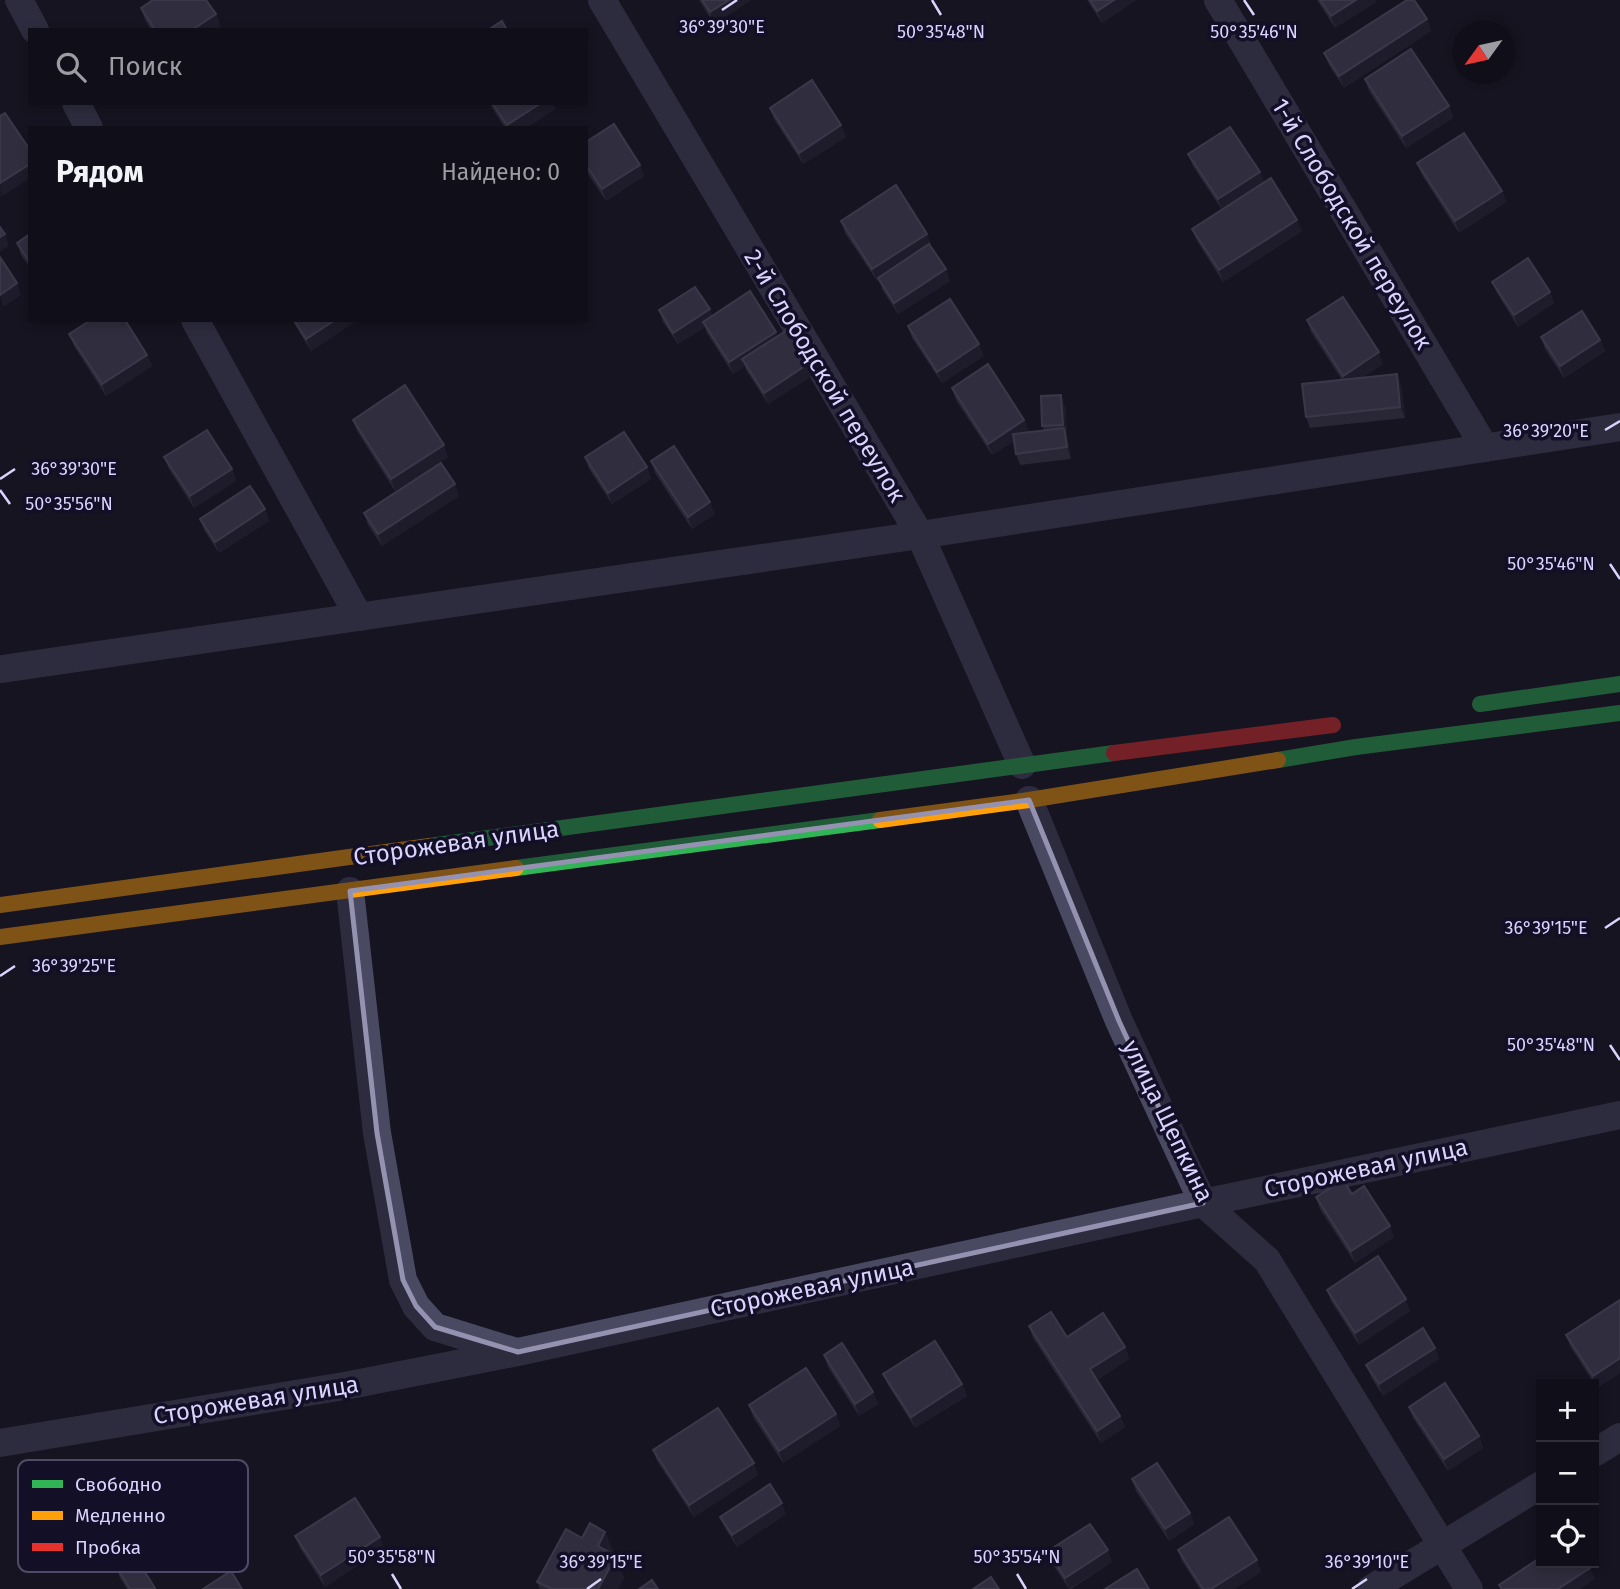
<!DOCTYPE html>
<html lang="ru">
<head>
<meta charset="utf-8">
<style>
	:root { --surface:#100f19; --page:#1e1d26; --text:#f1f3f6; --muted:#9c9ca2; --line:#302f38 }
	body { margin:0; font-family:"Fira Sans",sans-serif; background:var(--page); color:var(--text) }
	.controls { position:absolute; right:21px; bottom:21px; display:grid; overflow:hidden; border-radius:0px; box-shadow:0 4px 10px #0003 }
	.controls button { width:63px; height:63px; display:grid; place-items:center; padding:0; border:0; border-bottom:2px solid var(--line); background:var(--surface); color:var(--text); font:35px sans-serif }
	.compass { position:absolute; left:1452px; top:21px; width:63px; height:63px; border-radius:50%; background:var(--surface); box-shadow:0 4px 10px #0003; rotate:237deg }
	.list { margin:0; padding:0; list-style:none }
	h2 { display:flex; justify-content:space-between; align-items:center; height:91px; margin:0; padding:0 28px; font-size:30px }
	h2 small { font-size:23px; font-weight:400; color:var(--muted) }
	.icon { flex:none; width:38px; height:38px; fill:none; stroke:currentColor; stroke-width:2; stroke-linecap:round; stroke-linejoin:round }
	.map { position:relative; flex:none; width:1620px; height:1589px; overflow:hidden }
	.search { position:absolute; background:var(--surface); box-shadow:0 4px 10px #0003; left:28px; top:28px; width:560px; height:77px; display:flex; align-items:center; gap:18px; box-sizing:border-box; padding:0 24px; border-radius:0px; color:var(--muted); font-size:26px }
	.panel { position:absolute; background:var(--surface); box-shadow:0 4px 10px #0003; left:28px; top:126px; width:560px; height:196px; border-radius:0px }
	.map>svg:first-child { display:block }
</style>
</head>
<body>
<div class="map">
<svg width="1620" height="1589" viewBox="0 0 1620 1589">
	<rect width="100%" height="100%" fill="#161421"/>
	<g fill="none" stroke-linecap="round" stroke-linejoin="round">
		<!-- street -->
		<g stroke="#4a4962" stroke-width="28">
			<polyline points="19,0 35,30"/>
			<polyline points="602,0 920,535 1022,765"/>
			<polyline points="1218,0 1485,448"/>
			<polyline points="76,103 89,128"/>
			<polyline points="195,320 359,617"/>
			<polyline points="2,669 920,535 1620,427"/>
			<polyline points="1029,800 1119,1021 1203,1203 1267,1260 1469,1589"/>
			<polyline points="350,891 377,1133 403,1280 416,1306 435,1327 513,1351"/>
			<polyline points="0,1443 350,1385 518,1352 1203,1203 1620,1115"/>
			<polyline points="1594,1453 1620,1437"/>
			<polyline points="1371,1589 1541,1485"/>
		</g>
		<!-- fast -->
		<g stroke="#30b455" stroke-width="16">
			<polyline points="1480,704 1620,684"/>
			<polyline points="1278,760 1356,747 1620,713"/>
			<polyline points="429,846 1114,753"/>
			<polyline points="516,868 880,820"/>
		</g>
		<!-- slow -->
		<g stroke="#ff9f0a" stroke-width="16">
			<polyline points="880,820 1029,800 1278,760"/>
			<polyline points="0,905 429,846"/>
			<polyline points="0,937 516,868"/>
		</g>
		<!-- jam -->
		<polyline stroke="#e5322d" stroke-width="16" points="1114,753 1333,725"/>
	</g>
	<!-- wall -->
	<g fill="#403d50">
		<polygon points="699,0 751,0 714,24"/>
		<polygon points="1087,0 1136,0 1102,23"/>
		<polygon points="1317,0 1375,0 1376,2 1335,28"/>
		<polygon points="141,8 216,14 220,26 214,30 151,30 145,20"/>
		<polygon points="1427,19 1431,31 1344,88 1329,65 1324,53"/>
		<polygon points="1365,79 1449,106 1453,118 1406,148 1369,91"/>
		<polygon points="489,103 553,103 555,109 526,128 505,128"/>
		<polygon points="770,108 841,125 846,137 803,164 774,119"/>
		<polygon points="586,142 644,176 606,201 586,171"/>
		<polygon points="1188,154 1260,172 1264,183 1302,231 1223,282 1197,241 1192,229 1222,210 1193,166"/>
		<polygon points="1417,163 1502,191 1506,202 1459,233 1422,175"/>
		<polygon points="841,221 927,234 931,245 930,246 950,281 898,314 882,289 879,279 877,281 845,233"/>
		<polygon points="30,234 30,268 21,255 17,243"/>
		<polygon points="1492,282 1550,292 1554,303 1518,327 1497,293"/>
		<polygon points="710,309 712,316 777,336 817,358 821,370 768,404 746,370 745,366 733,374 707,333 705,327 678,344 663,322 659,310"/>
		<polygon points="292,320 356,320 356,321 311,351"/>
		<polygon points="1307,320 1383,364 1363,377 1401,385 1405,418 1310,428 1306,417 1342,380 1311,332"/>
		<polygon points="908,326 984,356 942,383 912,338"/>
		<polygon points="69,334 147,355 152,366 106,396 74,346"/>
		<polygon points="1541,337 1600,340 1605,351 1564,378 1545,349"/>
		<polygon points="952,388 1024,420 1029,432 1044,430 1042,426 1061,395 1065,407 1067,435 1071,459 1020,465 1016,454 1014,441 992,455 956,400"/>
		<polygon points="353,420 448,457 395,491 357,431"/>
		<polygon points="164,457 232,469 236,481 194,508 169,469"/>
		<polygon points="585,457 647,467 651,479 612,504 589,469"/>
		<polygon points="651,461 715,514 692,529 655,473"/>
		<polygon points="459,496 382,546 368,525 364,513"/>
		<polygon points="265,509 269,521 219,553 204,530 200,519"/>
		<polygon points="1352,1194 1394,1237 1355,1263 1320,1209 1316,1197"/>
		<polygon points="1327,1290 1410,1311 1359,1345 1331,1301"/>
		<polygon points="1620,1300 1620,1373 1597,1388 1570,1346 1566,1335"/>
		<polygon points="1029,1326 1067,1337 1125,1347 1129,1359 1097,1380 1120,1416 1125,1427 1101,1443 1033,1338"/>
		<polygon points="1435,1348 1439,1359 1383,1396 1371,1377 1366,1365"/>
		<polygon points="824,1355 873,1392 878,1404 859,1416 828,1367"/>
		<polygon points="883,1374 962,1384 967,1396 915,1428 888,1385"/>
		<polygon points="749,1405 836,1414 840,1426 783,1463 753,1417"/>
		<polygon points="1409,1407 1479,1436 1483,1448 1448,1471 1413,1418"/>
		<polygon points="653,1450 758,1475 694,1517 657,1461"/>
		<polygon points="1132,1479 1190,1513 1194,1524 1169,1541 1136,1491"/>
		<polygon points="786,1514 737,1547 725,1528 720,1517"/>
		<polygon points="605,1532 624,1578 618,1589 540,1589 537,1582 582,1538"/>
		<polygon points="295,1536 384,1548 325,1587 300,1548"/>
		<polygon points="1178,1550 1261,1572 1234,1589 1200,1589 1182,1561"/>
		<polygon points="1048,1551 1112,1562 1071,1589 1069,1589 1052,1563"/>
		<polygon points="134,1555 156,1589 127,1589 120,1578 116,1567"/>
	</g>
	<!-- shaded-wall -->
	<g fill="#282635">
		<polygon points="729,0 751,0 714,24 710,12"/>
		<polygon points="1114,0 1136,0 1102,23 1097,11"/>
		<polygon points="1356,0 1375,0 1376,2 1335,28 1331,16"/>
		<polygon points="216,14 220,26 214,30 192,30"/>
		<polygon points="1427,19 1431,31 1344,88 1339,76"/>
		<polygon points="541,103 553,103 555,109 526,128 508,128 507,125"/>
		<polygon points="1449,106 1453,118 1406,148 1402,136"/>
		<polygon points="841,125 846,137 803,164 799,153"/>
		<polygon points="30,164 30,178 1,197 0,183"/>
		<polygon points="640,165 644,176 606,201 602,189"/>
		<polygon points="1260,172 1264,183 1222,211 1218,199"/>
		<polygon points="1502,191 1506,202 1459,233 1455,221"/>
		<polygon points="1297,220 1302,231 1223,282 1219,270"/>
		<polygon points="5,234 9,246 0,252 0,237"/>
		<polygon points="927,234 931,245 877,281 872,269"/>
		<polygon points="946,269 950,281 898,314 894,303"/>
		<polygon points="17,283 21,295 3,307 0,295"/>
		<polygon points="1550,292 1554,303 1518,327 1514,315"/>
		<polygon points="710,309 714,321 703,322 705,327 678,344 673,333"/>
		<polygon points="335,320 356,321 311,351 306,339"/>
		<polygon points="776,332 780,343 742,359 745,366 733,374 729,362"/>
		<polygon points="1600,340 1605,351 1564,378 1560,366"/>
		<polygon points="979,344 984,356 942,383 937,372"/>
		<polygon points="1379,352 1383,364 1347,387 1343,376"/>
		<polygon points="147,355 152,366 106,396 102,384"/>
		<polygon points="817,358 821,370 768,404 764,393"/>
		<polygon points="1397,374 1401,385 1405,418 1400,407"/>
		<polygon points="1061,395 1065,407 1067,435 1071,459 1067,447 1064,430 1063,425"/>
		<polygon points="1024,420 1029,432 992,455 988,444"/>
		<polygon points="444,445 448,457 395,491 391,479"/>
		<polygon points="647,467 651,479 612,504 608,493"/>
		<polygon points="232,469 236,481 194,508 190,496"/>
		<polygon points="455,484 459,496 382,546 378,534"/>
		<polygon points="710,502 715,514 692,529 688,517"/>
		<polygon points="265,509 269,521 219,553 215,542"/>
		<polygon points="1390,1226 1394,1237 1355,1263 1351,1251"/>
		<polygon points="1406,1299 1410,1311 1359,1345 1355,1333"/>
		<polygon points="1125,1347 1129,1359 1095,1381 1090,1369"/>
		<polygon points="1435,1348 1439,1359 1383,1396 1379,1384"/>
		<polygon points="1620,1358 1620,1373 1597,1388 1593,1376"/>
		<polygon points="962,1384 967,1396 915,1428 911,1417"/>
		<polygon points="873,1392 878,1404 859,1416 855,1404"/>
		<polygon points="836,1414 840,1426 783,1463 779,1451"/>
		<polygon points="1120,1416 1125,1427 1101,1443 1097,1431"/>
		<polygon points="1479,1436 1483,1448 1448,1471 1444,1459"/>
		<polygon points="754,1463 758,1475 694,1517 689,1505"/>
		<polygon points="782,1503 786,1514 737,1547 732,1535"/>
		<polygon points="1190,1513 1194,1524 1169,1541 1165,1529"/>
		<polygon points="605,1532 614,1554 598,1546"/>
		<polygon points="380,1537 384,1548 325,1587 321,1575"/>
		<polygon points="1108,1550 1112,1562 1069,1589 1065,1578"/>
		<polygon points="616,1556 624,1578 618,1589 598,1589"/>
		<polygon points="1257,1560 1261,1572 1234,1589 1211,1589"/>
		<polygon points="1590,1568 1595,1579 1580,1589 1558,1589"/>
	</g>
	<!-- building -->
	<g fill="#504e63" stroke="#66637b" stroke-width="2">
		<polygon points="153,0 206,0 216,14 192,30 155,30 141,8"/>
		<polygon points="702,0 729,0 710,12"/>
		<polygon points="1090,0 1114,0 1097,11"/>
		<polygon points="1320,0 1356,0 1331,16"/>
		<polygon points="1407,0 1414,0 1427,19 1339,76 1324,53"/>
		<polygon points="502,21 507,30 488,30"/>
		<polygon points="1411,49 1449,106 1402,136 1365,79"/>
		<polygon points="812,80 841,125 799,153 770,108"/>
		<polygon points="492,103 541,103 507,125"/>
		<polygon points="5,113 30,150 30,164 0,183 0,116"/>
		<polygon points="614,124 640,165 602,189 586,165 586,142"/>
		<polygon points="1230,127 1260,172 1218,199 1188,154"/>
		<polygon points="1464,133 1502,191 1455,221 1417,163"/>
		<polygon points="1271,178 1297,220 1219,270 1192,229"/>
		<polygon points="896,185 927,234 872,269 841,221"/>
		<polygon points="0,227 5,234 0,237"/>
		<polygon points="30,234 30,263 17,243"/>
		<polygon points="929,244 946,269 894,303 878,278"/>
		<polygon points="0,257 17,283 0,295"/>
		<polygon points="1528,258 1550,292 1514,315 1492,282"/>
		<polygon points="695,287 710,309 673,333 659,310"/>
		<polygon points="750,291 776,332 729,362 703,322"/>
		<polygon points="1343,297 1379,352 1343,376 1307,320"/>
		<polygon points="950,299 979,344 937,372 908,326"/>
		<polygon points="1582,311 1600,340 1560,366 1541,337"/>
		<polygon points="91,320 125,320 147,355 102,384 69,334"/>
		<polygon points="294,320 335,320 306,339"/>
		<polygon points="795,325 817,358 764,393 742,359"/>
		<polygon points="988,364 1024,420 988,444 952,388"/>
		<polygon points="1397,374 1400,407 1306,417 1302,384"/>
		<polygon points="405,385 444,445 391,479 353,420"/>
		<polygon points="1061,395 1063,425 1042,426 1041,396"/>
		<polygon points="1064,428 1067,447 1016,454 1013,434"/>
		<polygon points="207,430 232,469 190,496 164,457"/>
		<polygon points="624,432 647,467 608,493 585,457"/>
		<polygon points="674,446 710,502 688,517 651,461"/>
		<polygon points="441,463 455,484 378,534 364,513"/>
		<polygon points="250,486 265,509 215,542 200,519"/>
		<polygon points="1343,1180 1352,1194 1364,1186 1390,1226 1351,1251 1316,1197"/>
		<polygon points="1378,1256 1406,1299 1355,1333 1327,1290"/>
		<polygon points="1620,1300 1620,1358 1593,1376 1566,1335"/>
		<polygon points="1051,1312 1067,1337 1103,1313 1125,1347 1090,1369 1120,1416 1097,1431 1029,1326"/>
		<polygon points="1423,1328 1435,1348 1379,1384 1366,1365"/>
		<polygon points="935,1341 962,1384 911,1417 883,1374"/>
		<polygon points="842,1343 873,1392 855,1404 824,1355"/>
		<polygon points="806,1368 836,1414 779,1451 749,1405"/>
		<polygon points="1445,1383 1479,1436 1444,1459 1409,1407"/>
		<polygon points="718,1408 754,1463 689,1505 653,1450"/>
		<polygon points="1157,1463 1190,1513 1165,1529 1132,1479"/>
		<polygon points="770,1484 782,1503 732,1535 720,1517"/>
		<polygon points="355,1498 380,1537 321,1575 295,1536"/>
		<polygon points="1229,1517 1257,1560 1211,1589 1203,1589 1178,1550"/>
		<polygon points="590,1523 605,1532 598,1546 616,1556 598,1589 552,1589 537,1582 566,1529 582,1538"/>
		<polygon points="1090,1524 1108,1550 1065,1578 1048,1551"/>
		<polygon points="134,1555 155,1588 154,1589 130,1589 116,1567"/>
		<polygon points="1541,1557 1541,1563 1587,1563 1590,1568 1558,1589 1502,1589 1499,1585"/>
		<polygon points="1137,1569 1149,1589 1105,1589"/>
		<polygon points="231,1571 242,1589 203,1589"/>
		<polygon points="991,1577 999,1589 973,1589"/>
		<polygon points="652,1580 658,1589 639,1589"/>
	</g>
	<!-- marked area -->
	<path d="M0 0H1620V1589H0ZM1029 800 1119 1021 1203 1203 518 1352 435 1327 416 1306 403 1280 377 1133 350 891Z" fill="#161421" fill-opacity=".55" fill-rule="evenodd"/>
	<path fill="none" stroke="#9591b1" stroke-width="5" stroke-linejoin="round" d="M1029 800 1119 1021 1203 1203 518 1352 435 1327 416 1306 403 1280 377 1133 350 891Z"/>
	<!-- ticks -->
	<path fill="none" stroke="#d9d4ff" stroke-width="2.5" d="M932 0 941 15M1244 0 1254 15M722 10 737 0M1605 430 1620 421M0 479 15 469M0 490 10 504M1610 564 1620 579M1605 928 1620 918M0 976 15 966M1610 1045 1620 1060M392 1574 401 1589M1017 1574 1026 1589M587 1589 601 1579M1352 1589 1367 1579"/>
	<g text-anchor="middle" stroke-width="7" stroke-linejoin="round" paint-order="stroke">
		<!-- street labels -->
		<g font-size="24" fill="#d9d4ff" stroke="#130f26">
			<text transform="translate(1352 224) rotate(59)" y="8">1-й Слободской переулок</text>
			<text transform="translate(825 376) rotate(59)" y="8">2-й Слободской переулок</text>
			<text transform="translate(456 843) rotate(-8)" y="8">Сторожевая улица</text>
			<text transform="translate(1168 1121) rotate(64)" y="8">улица Щепкина</text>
			<text transform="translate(1366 1168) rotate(-12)" y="8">Сторожевая улица</text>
			<text transform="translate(812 1288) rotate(-12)" y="8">Сторожевая улица</text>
			<text transform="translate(256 1400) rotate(-9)" y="8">Сторожевая улица</text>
		</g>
	</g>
	<!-- legend -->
	<rect x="18" y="1460" width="230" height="112" rx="10" fill="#130f26" stroke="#4e4a67" stroke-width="2"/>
	<rect x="32" y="1480" width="31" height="8" fill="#30b455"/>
	<rect x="32" y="1511" width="31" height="9" fill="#ff9f0a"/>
	<rect x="32" y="1543" width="31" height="8" fill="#e5322d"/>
	<g font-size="19" fill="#d9d4ff">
		<text x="75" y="1491">Свободно</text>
		<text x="75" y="1522">Медленно</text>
		<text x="75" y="1554">Пробка</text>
	</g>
	<g font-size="18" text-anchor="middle" fill="#d9d4ff" stroke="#130f26" stroke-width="7" stroke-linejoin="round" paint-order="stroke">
		<text x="722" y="33">36°39'30"E</text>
		<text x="941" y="38">50°35'48"N</text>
		<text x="1254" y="38">50°35'46"N</text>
		<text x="1546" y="437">36°39'20"E</text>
		<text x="74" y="475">36°39'30"E</text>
		<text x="69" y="510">50°35'56"N</text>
		<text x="1551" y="570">50°35'46"N</text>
		<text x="1546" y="934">36°39'15"E</text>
		<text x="74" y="972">36°39'25"E</text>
		<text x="1551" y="1051">50°35'48"N</text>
		<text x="392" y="1563">50°35'58"N</text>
		<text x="1017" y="1563">50°35'54"N</text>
		<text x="601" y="1568">36°39'15"E</text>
		<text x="1367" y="1568">36°39'10"E</text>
	</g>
</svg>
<div class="controls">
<button>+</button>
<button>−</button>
<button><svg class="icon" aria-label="locate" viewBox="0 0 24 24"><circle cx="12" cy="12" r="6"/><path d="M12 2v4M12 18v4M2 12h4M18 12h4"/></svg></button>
</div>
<svg class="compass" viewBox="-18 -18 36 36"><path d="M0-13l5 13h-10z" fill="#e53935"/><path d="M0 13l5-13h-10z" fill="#9c9ca2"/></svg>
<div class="search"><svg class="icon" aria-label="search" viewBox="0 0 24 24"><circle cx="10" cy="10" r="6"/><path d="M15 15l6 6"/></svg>Поиск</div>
<section class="panel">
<h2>Рядом<small>Найдено: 0</small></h2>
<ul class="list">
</ul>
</section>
</div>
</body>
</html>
